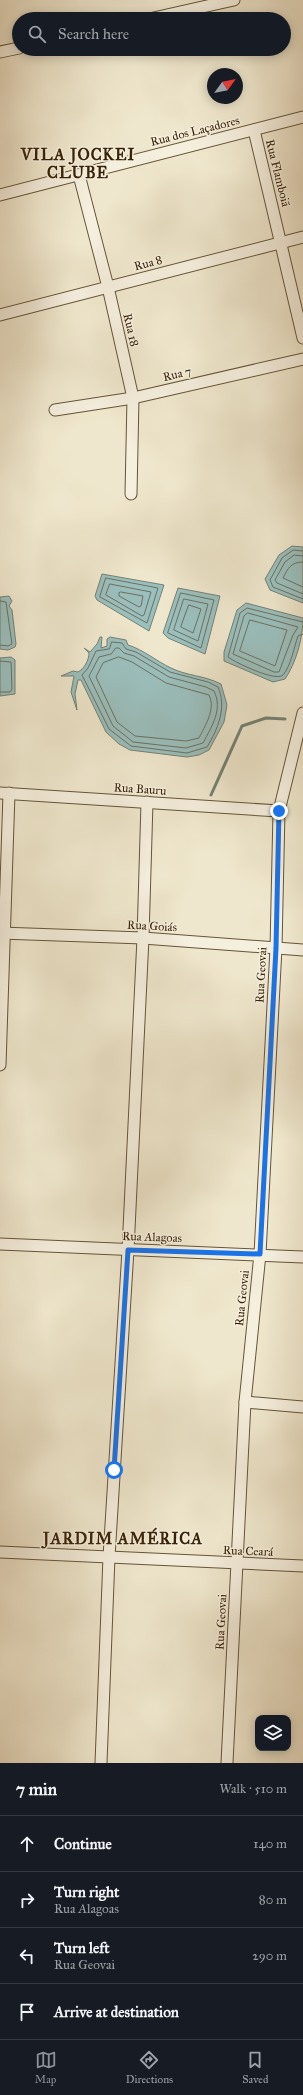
<!DOCTYPE html>
<html lang="en">
<head>
<meta charset="utf-8">
<style>
	:root { --surface:#171b24; --page:#20242c; --text:#f1f3f6; --muted:#9ea1a6; --line:#363941; --accent:#8c9099 }
	body { margin:0; font-family:"IM FELL Great Primer",serif; background:var(--page); color:var(--text) }
	.controls { position:absolute; right:12px; bottom:12px; display:grid; overflow:hidden; border-radius:8px; box-shadow:0 2px 10px #0003 }
	.controls button { width:36px; height:36px; display:grid; place-items:center; padding:0; border:0; border-bottom:1px solid var(--line); background:var(--surface); color:var(--text); font:20px sans-serif }
	.compass { position:absolute; left:207px; top:68px; width:36px; height:36px; border-radius:50%; background:var(--surface); box-shadow:0 2px 10px #0003; rotate:57deg }
	.stop { position:absolute; width:12px; height:12px; margin:-9px; border:3px solid #1a73e8; border-radius:50%; background:#fff }
	.stop.end { background:#1a73e8; border-color:#fff; box-shadow:0 1px 4px #0008 }
	.list { margin:0; padding:0; list-style:none }
	h2 { display:flex; justify-content:space-between; align-items:center; height:52px; margin:0; padding:0 16px; font-size:17px }
	h2 small { font-size:13px; font-weight:400; color:var(--muted) }
	.list li { display:grid; grid-template-columns:26px 1fr auto; gap:12px; align-items:center; box-sizing:border-box; height:56px; padding:0 16px; border-top:1px solid var(--line) }
	.list b { display:block; font-size:15px; white-space:nowrap }
	.list p { margin:0; font-size:13px; white-space:nowrap; color:var(--muted) }
	.list em { font-size:13px; font-style:normal; color:var(--muted) }
	.icon { flex:none; width:22px; height:22px; fill:none; stroke:currentColor; stroke-width:2; stroke-linecap:round; stroke-linejoin:round }
	.map { position:relative; flex:none; width:303px; height:1763px; overflow:hidden }
	.search { position:absolute; background:var(--surface); box-shadow:0 2px 10px #0003; left:12px; right:12px; top:12px; height:44px; display:flex; align-items:center; gap:10px; box-sizing:border-box; padding:0 14px; border-radius:22px; color:var(--muted); font-size:15px }
	.sheet { height:276px; background:var(--surface) }
	nav { display:flex; justify-content:space-around; align-items:center; box-sizing:border-box; height:56px; border-top:1px solid var(--line); background:var(--surface); font-size:11px; color:var(--muted) }
	nav a { display:grid; justify-items:center; gap:2px }
	nav .on { color:var(--accent) }
	.map>svg:first-child { display:block }
</style>
</head>
<body>
<div class="map">
<svg width="303" height="1763" viewBox="0 0 303 1763">
	<rect width="100%" height="100%" fill="#efe7cd"/>
	<filter id="stains"><feTurbulence type="fractalNoise" baseFrequency=".005" numOctaves="4"/><feColorMatrix values="0 0 0 0 .2 0 0 0 0 .09 0 0 0 0 .02 0 0 0 .5 -.17"/></filter>
	<radialGradient id="worn" r=".72"><stop offset=".6" stop-color="#630" stop-opacity="0"/><stop offset="1" stop-color="#630" stop-opacity=".3"/></radialGradient>
	<!-- water -->
	<g fill="#9bbfbd" stroke="#748174">
		<polygon points="292,546 303,547 303,603 270,590 265,579 279,555"/>
		<polygon points="102,574 164,585 149,631 97,600 95,596"/>
		<polygon points="178,588 220,596 205,654 168,638 163,633"/>
		<polygon points="9,596 12,601 9,606 12,610 16,644 15,647 8,650 0,649 0,597"/>
		<path d="M246 603 303 618C303 638 296 663 285 679L273 682 224 661V652L237 610Z"/>
		<path d="M100 637H102L101 648 107 646V639L110 637 126 640 128 645C144 650 156 661 171 668 187 676 203 675 221 684L227 705 224 722 209 750 199 755 187 757 130 750 119 744 106 732 81 680H78L75 694 77 710 71 692 74 676H61L73 671 78 672C84 669 89 660 89 653L84 648 90 652 97 644Z"/>
		<polygon points="11,657 15,660 15,694 0,696 0,658"/>
	</g>
	<g fill="none" stroke-linecap="round" stroke-linejoin="round">
		<!-- shore -->
		<g stroke="#6a7162" stroke-width="1">
			<polyline points="303,551 293,550 282,558 270,580 273,587 303,599"/>
			<polyline points="303,556 294,555 285,562 275,580 277,583 303,594"/>
			<path d="M303 562C291 562 288 568 283 578L303 587"/>
			<polygon points="106,578 158,588 147,623 100,597"/>
			<polygon points="110,584 151,592 144,615 142,616 106,595"/>
			<polygon points="121,592 143,596 141,606 139,607 119,596 119,593"/>
			<polygon points="181,593 214,600 201,648 168,633"/>
			<polygon points="184,599 208,604 198,641 174,630"/>
			<polyline points="0,601 6,602 12,644 8,646 0,645"/>
			<polygon points="189,605 201,609 193,633 181,627"/>
			<polygon points="248,613 298,627 293,635 279,672 274,672 233,654 244,616"/>
			<polygon points="250,620 287,630 275,666 240,651"/>
			<path d="M303 622 247 608 240 613 228 657C236 663 276 682 283 675 291 666 294 647 298 636L303 634"/>
			<path d="M112 642 122 643 126 649 136 652 170 672 208 682 218 687C227 707 218 729 207 747L187 753 131 746 109 729 82 675 88 668 96 651 109 649Z"/>
			<path d="M116 648H119L124 653 134 656 169 677 206 687 214 691C223 709 212 726 203 743L186 748 133 742 113 726 89 676 99 657 111 654Z"/>
			<path d="M119 657 132 662 166 683 209 695C216 709 205 726 199 738L186 741 135 736 117 722 96 677 103 663Z"/>
			<polyline points="0,661 11,662 12,689 10,692 0,692"/>
		</g>
		<!-- stream -->
		<polyline stroke="#748174" stroke-width="3" points="211,795 242,726 266,718 285,719"/>
		<defs>
			<g id="street">
				<polyline points="149,19 234,0"/>
				<polyline points="0,52 19,48"/>
				<polyline points="254,130 303,338"/>
				<polyline points="79,175 108,287 133,398 131,494"/>
				<polyline points="0,195 303,117"/>
				<polyline points="0,315 303,237"/>
				<polyline points="55,410 133,398 303,359"/>
				<polyline points="0,793 279,811"/>
				<polyline points="0,933 143,938 303,950"/>
				<polyline points="0,1065 9,793"/>
				<polyline points="0,1244 303,1257"/>
				<polyline points="245,1402 303,1407"/>
				<polyline points="0,1552 303,1566"/>
				<polyline points="101,1763 109,1557 128,1250 143,938 147,802"/>
				<polyline points="227,1763 245,1402 260,1254 276,948 279,811 303,713"/>
			</g>
		</defs>
		<!-- street casing -->
		<use href="#street" stroke="#665438" stroke-width="13"/>
		<!-- street -->
		<use href="#street" stroke="#f5efde" stroke-width="11"/>
	</g>
	<g fill="none" stroke-linecap="round" stroke-linejoin="round">
		<!-- route -->
		<polyline stroke="#1a73e8" stroke-width="5" points="114,1470 128,1250 260,1254 276,948 279,811"/>
	</g>
	<g text-anchor="middle" stroke-width="3" stroke-linejoin="round" paint-order="stroke">
		<!-- street labels -->
		<g font-size="12" fill="#392307" stroke="#f5efde">
			<text transform="translate(195 131) rotate(-14)" y="4">Rua dos Laçadores</text>
			<text transform="translate(278 173) rotate(76)" y="4">Rua Flamboiã</text>
			<text transform="translate(148 263) rotate(-15)" y="4">Rua 8</text>
			<text transform="translate(131 330) rotate(77)" y="4">Rua 18</text>
			<text transform="translate(177 374) rotate(-13)" y="4">Rua 7</text>
			<text transform="translate(140 789) rotate(4)" y="4">Rua Bauru</text>
			<text transform="translate(152 926) rotate(3)" y="4">Rua Goiás</text>
			<text transform="translate(261 975) rotate(-87)" y="4">Rua Geovai</text>
			<text transform="translate(152 1237) rotate(2)" y="4">Rua Alagoas</text>
			<text transform="translate(242 1298) rotate(-84)" y="4">Rua Geovai</text>
			<text transform="translate(248 1551) rotate(2)" y="4">Rua Ceará</text>
			<text transform="translate(221 1622) rotate(-87)" y="4">Rua Geovai</text>
		</g>
		<!-- district labels -->
		<g font-size="16" font-weight="bold" letter-spacing="1" fill="#392307" stroke="#f5efde">
			<text x="78" y="160">VILA JOCKEI<tspan x="78" dy="18">CLUBE</tspan></text>
			<text x="123" y="1544">JARDIM AMÉRICA</text>
		</g>
	</g>
	<rect width="100%" height="100%" filter="url(#stains)"/>
	<rect width="100%" height="100%" fill="url(#worn)"/>
</svg>
<div class="controls">
<button><svg class="icon" aria-label="layers" viewBox="0 0 24 24"><path d="M12 4l9 5-9 5-9-5zM3 14l9 5 9-5"/></svg></button>
</div>
<svg class="compass" viewBox="-18 -18 36 36"><path d="M0-13l5 13h-10z" fill="#e53935"/><path d="M0 13l5-13h-10z" fill="#9ea1a6"/></svg>
<div class="stop" style="left:114px;top:1470px"></div>
<div class="stop end" style="left:279px;top:811px"></div>
<div class="search"><svg class="icon" aria-label="search" viewBox="0 0 24 24"><circle cx="10" cy="10" r="6"/><path d="M15 15l6 6"/></svg>Search here</div>
</div>
<section class="sheet">
<h2>7 min<small>Walk · 510 m</small></h2>
<ul class="list">
<li><svg class="icon" aria-label="ahead" viewBox="0 0 24 24"><path d="M12 20V5M6 11l6-6 6 6"/></svg><div><b>Continue</b></div><em>140 m</em></li>
<li><svg class="icon" aria-label="right" viewBox="0 0 24 24"><path d="M7 20v-9h11M14 6l5 5-5 5"/></svg><div><b>Turn right</b><p>Rua Alagoas</p></div><em>80 m</em></li>
<li><svg class="icon" aria-label="left" viewBox="0 0 24 24"><path d="M17 20v-9H6M10 6l-5 5 5 5"/></svg><div><b>Turn left</b><p>Rua Geovai</p></div><em>290 m</em></li>
<li><svg class="icon" aria-label="arrive" viewBox="0 0 24 24"><path d="M6 21V4h12l-3 4 3 4H6"/></svg><div><b>Arrive at destination</b></div></li>
</ul>
</section>
<nav>
<a class="on"><svg class="icon" aria-label="map" viewBox="0 0 24 24"><path d="M3 6l6-2 6 2 6-2v14l-6 2-6-2-6 2zM9 4v14M15 6v14"/></svg>Map</a>
<a><svg class="icon" aria-label="directions" viewBox="0 0 24 24"><path d="M12 3l9 9-9 9-9-9zM9 14v-3h6M13 9l2 2-2 2"/></svg>Directions</a>
<a><svg class="icon" aria-label="saved" viewBox="0 0 24 24"><path d="M7 4h10v16l-5-4-5 4z"/></svg>Saved</a>
</nav>
</body>
</html>
